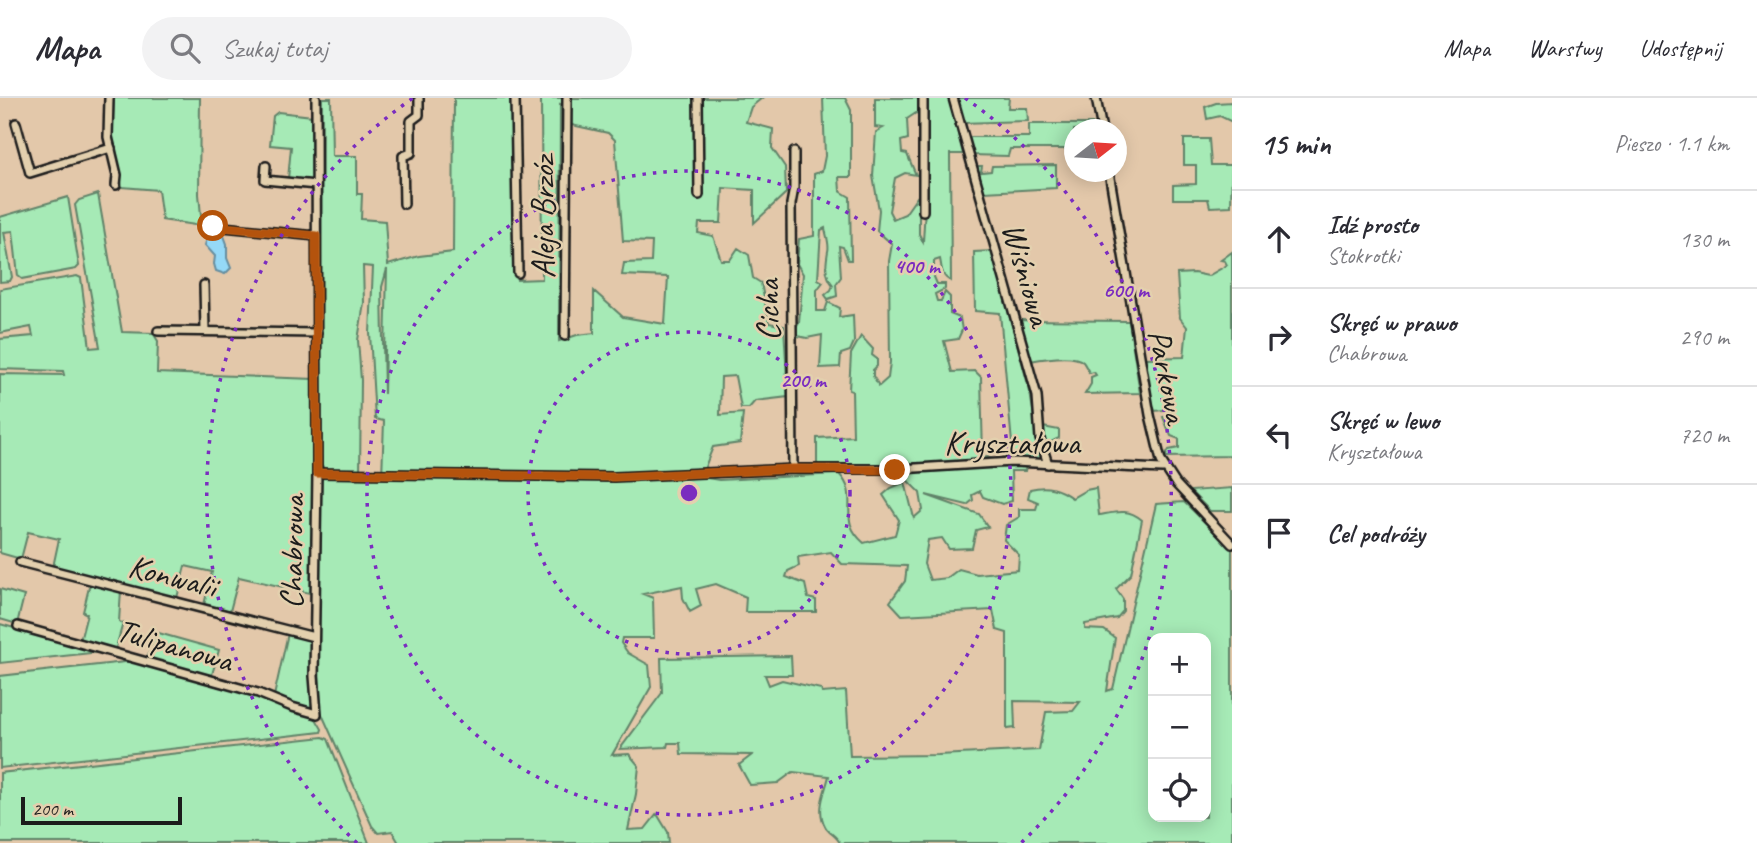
<!DOCTYPE html>
<html lang="pl">
<head>
<meta charset="utf-8">
<style>
	:root { --surface:#fff; --page:#f2f2f3; --text:#2b2b33; --muted:#7c7c81; --line:#e1e1e2 }
	body { margin:0; font-family:Caveat,sans-serif; background:var(--page); color:var(--text) }
	.controls { position:absolute; right:21px; bottom:21px; display:grid; overflow:hidden; border-radius:14px; box-shadow:0 4px 18px #0003 }
	.controls button { width:63px; height:63px; display:grid; place-items:center; padding:0; border:0; border-bottom:2px solid var(--line); background:var(--surface); color:var(--text); font:35px sans-serif }
	.compass { position:absolute; left:1064px; top:21px; width:63px; height:63px; border-radius:50%; background:var(--surface); box-shadow:0 4px 18px #0003; rotate:73deg }
	.scale { position:absolute; left:21px; bottom:18px; width:161px; box-sizing:border-box; padding-left:7px; border:4px solid #1c1c1c; border-top:0; font-size:19px; line-height:24px; white-space:nowrap; color:#1c1c1c; -webkit-text-stroke:5px #e3d0ae; paint-order:stroke }
	.stop { position:absolute; width:21px; height:21px; margin:-16px; border:5px solid #b45309; border-radius:50%; background:#fff }
	.stop.end { background:#b45309; border-color:#fff; box-shadow:0 2px 7px #0008 }
	.list { margin:0; padding:0; list-style:none }
	h2 { display:flex; justify-content:space-between; align-items:center; height:91px; margin:0; padding:0 28px; font-size:30px }
	h2 small { font-size:23px; font-weight:400; color:var(--muted) }
	.list li { display:grid; grid-template-columns:46px 1fr auto; gap:21px; align-items:center; box-sizing:border-box; height:98px; padding:0 28px; border-top:2px solid var(--line) }
	.list b { display:block; font-size:26px; white-space:nowrap }
	.list p { margin:0; font-size:23px; white-space:nowrap; color:var(--muted) }
	.list em { font-size:23px; font-style:normal; color:var(--muted) }
	.icon { flex:none; width:38px; height:38px; fill:none; stroke:currentColor; stroke-width:2; stroke-linecap:round; stroke-linejoin:round }
	.map { position:relative; flex:none; width:1232px; height:745px; overflow:hidden }
	header { display:flex; align-items:center; gap:42px; box-sizing:border-box; height:98px; padding:0 35px; background:var(--surface); border-bottom:2px solid var(--line) }
	header strong { font-size:33px }
	nav { display:flex; gap:38px; margin-inline-start:auto; font-size:24px }
	.search { width:490px; height:63px; background:var(--page); display:flex; align-items:center; gap:18px; box-sizing:border-box; padding:0 24px; border-radius:38px; color:var(--muted); font-size:26px }
	main { display:flex }
	aside { flex:1; background:var(--surface) }
	.map>svg:first-child { display:block }
</style>
</head>
<body>
<header>
<strong>Mapa</strong>
<div class="search"><svg class="icon" aria-label="search" viewBox="0 0 24 24"><circle cx="10" cy="10" r="6"/><path d="M15 15l6 6"/></svg>Szukaj tutaj</div>
<nav><a>Mapa</a><a>Warstwy</a><a>Udostępnij</a></nav>
</header>
<main>
<div class="map">
<svg width="1232" height="745" viewBox="0 0 1232 745">
	<rect width="100%" height="100%" fill="#e3c8aa"/>
	<filter id="ink" filterUnits="userSpaceOnUse"><feTurbulence type="fractalNoise" baseFrequency=".0143" numOctaves="2"/><feDisplacementMap in="SourceGraphic" scale="14" xChannelSelector="R" yChannelSelector="G"/><feConvolveMatrix kernelMatrix="1 2 1 2 8 2 1 2 1" color-interpolation-filters="sRGB"/></filter>
	<g filter="url(#ink)">
		<!-- green -->
		<g fill="#a6eab6" stroke="#618369" stroke-width="2" fill-rule="evenodd">
			<polygon points="114,0 200,0 199,96 202,128 162,122 158,92 122,89 112,37"/>
			<path d="M322 0H331L332 58H357V96H362L361 121 385 123 388 167 419 158 453 154 454 0H513L517 182 542 181 541 0H762L751 9 746 24 773 31 772 50 785 69 786 95 754 125V92L723 90 721 125H699L698 135 713 138 721 162H730L738 150 749 157 753 180 761 185 769 225 784 228 788 299 755 303 749 310H741L735 278 721 279 720 317 743 315 740 345 713 349 701 379 719 382 839 376C862 399 835 421 864 445L895 437 899 422 883 397 891 390 905 384 914 420 923 412 920 395 896 371 862 366 817 367V340L853 338 852 293 849 292 851 256 861 238 873 251 872 257 877 261V268L873 272V278L879 288 888 280 890 264 889 163 892 146 877 133 879 112 873 78 876 34 883 30 875 29V0H949L963 56H950L951 183C941 179 942 170 940 161L934 163V179L937 186H945V191L935 196 937 203H941L945 194 950 199V216L960 220 962 232 958 241 944 243 952 274 975 273 981 279 983 358 998 362 1013 356 1000 215 975 213 974 154 992 153 1030 294 1035 325 1043 329 1059 332V340L1049 345 1043 361 1027 362 1025 373H1011L1012 403 1002 406 983 399 980 393 972 397 973 402 967 407 926 397 979 416 988 429 976 432 972 450 949 451 942 440 928 442 924 466 930 482 947 480 959 471 977 476 1018 472 1019 457 1004 442 1006 427 1019 419V411H1036L1038 404 1028 400 1030 391C1047 387 1058 390 1072 400L1086 392 1096 390 1099 417C1117 414 1128 410 1142 422L1131 476 1116 491 1123 501V513L1117 520 1085 526V531L1104 532 1115 540 1107 593 1113 591 1156 406 1184 404 1222 441H1232V745H840C836 737 828 735 825 728 816 711 825 695 829 678L793 674 778 685 750 687 739 667 752 657 681 656 680 645H668L667 649 620 651 662 595 661 560 791 558 792 577H765L769 587 782 582 821 591 822 595 846 593 850 658 938 657 1039 652 1046 614 1073 613 1080 604 1014 603 1015 630 1007 631V535L997 532 993 512 902 517 890 504 905 483 907 468 842 466 831 454 798 459 799 468 788 473 786 479 805 486 808 500 816 502V514H745L746 499 716 486 696 491 701 508 690 514 683 500 682 488 643 496 653 500 654 540H622L621 545 628 555 649 567 651 589 612 657 629 656 639 668 636 696 628 732 645 731 657 716 668 734 669 745H399L392 733 378 735 372 728 321 614 318 543 319 380 331 377V372L324 371 320 363ZM560 6 566 8 567 26 608 35 615 42 623 143 652 144 651 164 624 165 622 177 668 179 665 226 623 219 594 193V235L577 237 559 243ZM916 15 924 17 926 92 923 144 919 136V101L917 99 905 116 893 121 889 113 895 80 905 75 916 77 907 56 902 55 901 43 908 41 907 21ZM363 168 373 169 370 235 375 321 384 323 382 379 360 378 361 282 358 242 364 205ZM387 171 384 295V296L382 189ZM1153 540H1206V719H1153Z"/>
			<path d="M823 0H845L851 12V79H839L840 93 850 99 851 162H848L843 149 839 148 841 179 836 186 837 198 828 201 825 197 831 192 833 187C824 176 826 165 828 153 830 147 826 137 825 130L821 132 818 181 823 184 817 192V213H825L828 204 840 210 839 219 853 217 854 244 850 253 841 256 840 269 820 270 822 237 807 240 797 238 796 229 799 224 803 176 797 166 799 141 814 138V76L822 73 825 58Z"/>
			<polygon points="955,0 1009,0 1008,10 1027,10 1028,23 961,25"/>
			<polygon points="1232,4 1232,24 1220,18 1207,21 1205,9 1216,5"/>
			<polygon points="278,14 312,18 312,84 288,81 291,49 270,47 273,18"/>
			<polygon points="1029,26 1095,26 1096,31 1074,32 1074,51 1010,51 1008,58 971,57 966,39 1029,39"/>
			<polygon points="1184,41 1209,41 1211,67 1232,67 1231,108 1210,109 1208,101 1173,101 1173,87 1196,86 1196,67 1184,67"/>
			<polygon points="1056,67 1056,90 984,94 980,91 974,68 982,68 981,74 991,73 992,68"/>
			<polygon points="98,96 122,234 153,235 158,243 157,275 315,281 314,496 239,479 230,513 204,507 212,474 185,468 177,500 53,469 59,441 28,434 21,461 0,455 0,276 64,277 63,273 0,271 0,241 33,238 31,229 0,235 0,191 77,178 81,180 90,250 100,249 75,107 79,102"/>
			<polygon points="68,99 79,168 76,171 22,181 18,178 13,133 4,134 12,179 10,183 0,184 0,119"/>
			<polygon points="1232,154 1232,358 1165,359 1169,352 1179,350 1179,341 1171,338 1163,319 1170,318 1172,311 1155,313 1149,293 1145,260 1184,259 1187,229 1180,220 1177,176 1194,175 1208,178 1227,167 1225,163 1221,162"/>
			<path d="M1019 222 1129 223 1140 295 1085 296 1091 286V279L1096 277 1094 274 1089 275C1089 274 1084 265 1083 264 1074 255 1041 261 1030 263Z"/>
			<polygon points="1232,390 1232,413 1210,413 1190,393"/>
			<polygon points="90,485 121,492 119,524 123,525 115,553 80,543 87,516 83,514"/>
			<polygon points="0,491 24,498 17,526 0,521"/>
			<polygon points="0,526 100,554 0,565"/>
			<polygon points="155,534 219,552 211,580 147,562"/>
			<polygon points="288,535 308,540 311,545 314,609 311,612 274,598"/>
			<polygon points="134,563 267,601 315,619 322,631 321,634 0,670 0,578"/>
			<polygon points="323,639 328,641 369,745 0,745 0,675"/>
		</g>
		<!-- water -->
		<polygon fill="#95d9f7" stroke="#658d9f" stroke-width="2" points="216,132 223,135 227,146 227,160 231,170 225,176 216,173 214,166 215,158 205,147 209,134"/>
		<g fill="none" stroke-linecap="round" stroke-linejoin="round">
			<defs>
				<g id="minor">
					<polyline points="109,0 108,39 117,77 116,87"/>
					<polyline points="515,0 518,175"/>
					<polyline points="698,0 699,97"/>
					<polyline points="923,0 923,113"/>
					<polyline points="953,0 1037,298 1040,341 1048,366"/>
					<polyline points="1096,0 1102,32"/>
					<polyline points="16,25 30,75 111,50"/>
					<polyline points="266,68 265,82 316,87"/>
					<polyline points="1109,74 1150,317 1161,363 1176,386 1232,446"/>
					<polyline points="404,106 403,58 411,55 411,23 419,17 419,0"/>
					<polyline points="204,131 213,128 316,138"/>
					<polyline points="204,187 205,233"/>
					<polyline points="158,233 317,235"/>
					<polyline points="565,238 567,0"/>
					<polyline points="793,371 791,106 794,90 794,54"/>
					<polyline points="317,375 614,379 793,371 900,371 1013,364 1162,371"/>
					<polyline points="20,464 314,539"/>
					<polyline points="18,528 258,595 292,609 317,616 314,578 317,375 316,0"/>
				</g>
			</defs>
			<!-- minor casing -->
			<use href="#minor" stroke="#1c1c1c" stroke-width="12"/>
			<!-- minor -->
			<use href="#minor" stroke="#e3d0ae" stroke-width="7"/>
		</g>
	</g>
	<g fill="none" stroke-linecap="round" stroke-linejoin="round" filter="url(#ink)">
		<!-- route -->
		<polyline stroke="#b45309" stroke-width="9" points="213,128 316,138 317,375 614,379 793,371 895,372"/>
	</g>
	<!-- distance rings -->
	<g fill="none" stroke="#7b2cbf" stroke-width="3.5" stroke-dasharray="3.5 7">
		<circle cx="689" cy="395" r="161"/>
		<circle cx="689" cy="395" r="322"/>
		<path d="M357 745A482 482 0 0 1 413 0M965 0A482 482 0 0 1 1021 745"/>
	</g>
	<g text-anchor="middle" stroke-width="5" stroke-linejoin="round" paint-order="stroke">
		<!-- street labels -->
		<g font-size="33" fill="#1c1c1c" stroke="#e3d0ae">
			<text transform="translate(542 119) rotate(-90)" y="12">Aleja Brzóz</text>
			<text transform="translate(1028 176) rotate(74)" y="12">Wiśniowa</text>
			<text transform="translate(767 212) rotate(-90)" y="12">Cicha</text>
			<text transform="translate(1169 278) rotate(79)" y="12">Parkowa</text>
			<text x="1012" y="356">Kryształowa</text>
			<text transform="translate(291 454) rotate(-89)" y="12">Chabrowa</text>
			<text transform="translate(173 477) rotate(14)" y="12">Konwalii</text>
			<text transform="translate(175 546) rotate(16)" y="12">Tulipanowa</text>
		</g>
	</g>
	<circle cx="689" cy="395" r="10" fill="#7b2cbf" stroke="#e3d0ae" stroke-width="3.5"/>
	<g font-size="21" text-anchor="middle" font-weight="bold" fill="#7b2cbf" stroke="#e3d0ae" stroke-width="5" stroke-linejoin="round" paint-order="stroke">
		<text x="917" y="175">400 m</text>
		<text x="1126" y="199">600 m</text>
		<text x="803" y="289">200 m</text>
	</g>
</svg>
<div class="controls">
<button>+</button>
<button>−</button>
<button><svg class="icon" aria-label="locate" viewBox="0 0 24 24"><circle cx="12" cy="12" r="6"/><path d="M12 2v4M12 18v4M2 12h4M18 12h4"/></svg></button>
</div>
<svg class="compass" viewBox="-18 -18 36 36"><path d="M0-13l5 13h-10z" fill="#e53935"/><path d="M0 13l5-13h-10z" fill="#7c7c81"/></svg>
<div class="scale">200 m</div>
<div class="stop" style="left:213px;top:128px"></div>
<div class="stop end" style="left:895px;top:372px"></div>
</div>
<aside>
<h2>15 min<small>Pieszo · 1.1 km</small></h2>
<ul class="list">
<li><svg class="icon" aria-label="ahead" viewBox="0 0 24 24"><path d="M12 20V5M6 11l6-6 6 6"/></svg><div><b>Idź prosto</b><p>Stokrotki</p></div><em>130 m</em></li>
<li><svg class="icon" aria-label="right" viewBox="0 0 24 24"><path d="M7 20v-9h11M14 6l5 5-5 5"/></svg><div><b>Skręć w prawo</b><p>Chabrowa</p></div><em>290 m</em></li>
<li><svg class="icon" aria-label="left" viewBox="0 0 24 24"><path d="M17 20v-9H6M10 6l-5 5 5 5"/></svg><div><b>Skręć w lewo</b><p>Kryształowa</p></div><em>720 m</em></li>
<li><svg class="icon" aria-label="arrive" viewBox="0 0 24 24"><path d="M6 21V4h12l-3 4 3 4H6"/></svg><div><b>Cel podróży</b></div></li>
</ul>
</aside>
</main>
</body>
</html>
